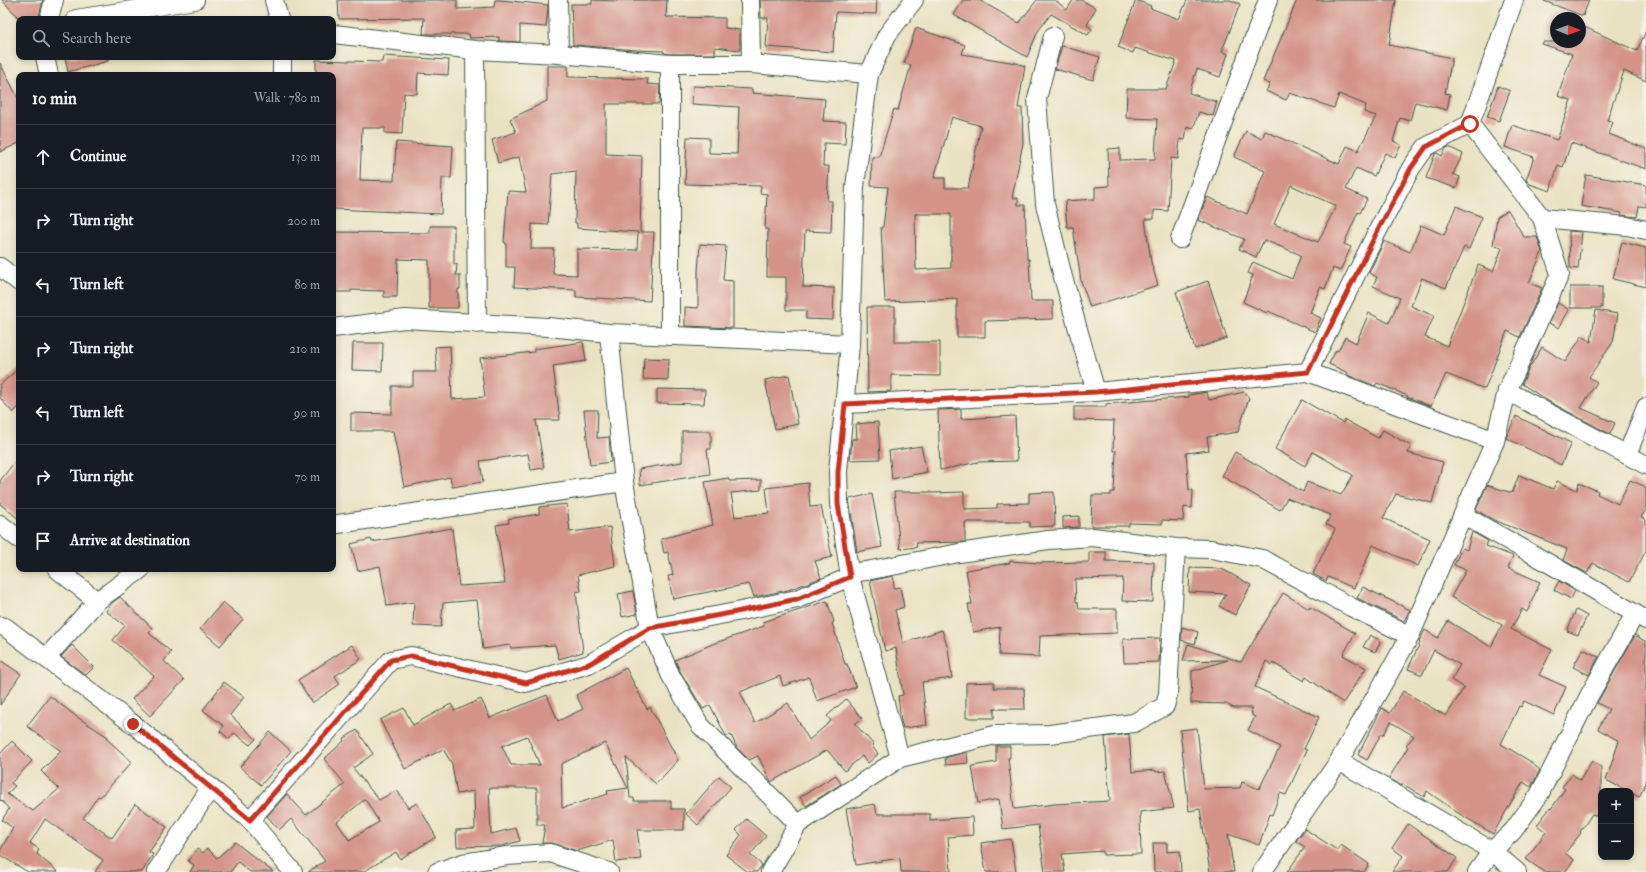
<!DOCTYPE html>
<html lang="en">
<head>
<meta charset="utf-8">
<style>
	:root { --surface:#171b24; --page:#20242c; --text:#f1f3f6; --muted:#9ea1a6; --line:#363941 }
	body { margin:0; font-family:"IM FELL Double Pica",serif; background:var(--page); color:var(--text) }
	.controls { position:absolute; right:12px; bottom:12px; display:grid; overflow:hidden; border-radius:8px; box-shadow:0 2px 6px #0003 }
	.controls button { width:36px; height:36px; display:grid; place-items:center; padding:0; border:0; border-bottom:1px solid var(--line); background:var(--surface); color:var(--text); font:20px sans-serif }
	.compass { position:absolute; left:1550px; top:12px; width:36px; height:36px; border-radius:50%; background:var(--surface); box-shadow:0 2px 6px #0003; rotate:91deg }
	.stop { position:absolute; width:12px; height:12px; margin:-9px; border:3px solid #c8321e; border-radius:50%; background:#fff }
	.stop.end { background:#c8321e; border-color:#fff; box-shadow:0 1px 4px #0008 }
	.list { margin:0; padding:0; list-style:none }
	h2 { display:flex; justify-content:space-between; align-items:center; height:52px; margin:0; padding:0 16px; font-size:17px }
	h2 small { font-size:13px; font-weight:400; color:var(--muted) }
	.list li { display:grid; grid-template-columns:26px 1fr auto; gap:12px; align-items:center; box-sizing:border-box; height:64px; padding:0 16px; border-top:1px solid var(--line) }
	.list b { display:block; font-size:15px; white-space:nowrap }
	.list em { font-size:13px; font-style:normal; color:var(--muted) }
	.icon { flex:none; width:22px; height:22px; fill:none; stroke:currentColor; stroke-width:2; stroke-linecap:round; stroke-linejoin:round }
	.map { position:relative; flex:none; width:1646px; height:872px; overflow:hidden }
	.search { position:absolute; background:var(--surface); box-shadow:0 2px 6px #0003; left:16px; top:16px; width:320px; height:44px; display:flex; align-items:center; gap:10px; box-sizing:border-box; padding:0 14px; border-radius:8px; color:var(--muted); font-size:15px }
	.panel { position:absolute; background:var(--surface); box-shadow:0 2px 6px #0003; left:16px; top:72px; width:320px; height:500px; border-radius:8px }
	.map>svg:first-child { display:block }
</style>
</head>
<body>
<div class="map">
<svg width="1646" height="872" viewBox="0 0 1646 872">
	<rect width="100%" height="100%" fill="#f7f3e8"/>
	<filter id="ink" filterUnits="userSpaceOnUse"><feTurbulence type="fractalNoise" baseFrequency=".025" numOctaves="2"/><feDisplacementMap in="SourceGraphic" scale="8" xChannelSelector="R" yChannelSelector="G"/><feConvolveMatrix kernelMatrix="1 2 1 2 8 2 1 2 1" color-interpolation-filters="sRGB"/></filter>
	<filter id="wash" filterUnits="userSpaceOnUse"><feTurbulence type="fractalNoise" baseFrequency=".012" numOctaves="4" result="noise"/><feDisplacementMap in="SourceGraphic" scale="16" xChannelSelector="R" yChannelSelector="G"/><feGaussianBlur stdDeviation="0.9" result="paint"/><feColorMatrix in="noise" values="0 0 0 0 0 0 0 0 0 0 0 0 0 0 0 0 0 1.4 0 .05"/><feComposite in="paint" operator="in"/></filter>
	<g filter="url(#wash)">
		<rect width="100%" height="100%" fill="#e9e2c2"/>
		<g id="blocks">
			<!-- building -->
			<g fill="#d49489" fill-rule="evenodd">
				<polygon points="2,0 43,0 39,16 36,19 20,19"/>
				<polygon points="338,0 457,0 457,9 494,7 495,0 501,0 548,5 548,8 546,27 520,25 520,42 499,41 499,37 470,38 469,34 423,34 424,18 339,19"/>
				<polygon points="592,0 617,1 617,0 667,0 666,17 725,18 725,28 740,30 740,50 715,47 715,54 670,54 664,53 664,51 637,50 573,45 571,4 592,4"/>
				<polygon points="760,0 877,0 876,14 836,12 833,52 766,47 768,18 761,18"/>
				<polygon points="963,0 979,0 1019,23 1037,0 1055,0 1067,10 1073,0 1081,0 1096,8 1087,25 1092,29 1088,35 1051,14 1038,31 1027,57 954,15"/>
				<polygon points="1136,0 1151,6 1150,8 1179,19 1187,0 1230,0 1240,4 1222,51 1228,54 1220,77 1197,69 1189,93 1217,102 1213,116 1199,112 1193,129 1187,127 1185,140 1180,139 1178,159 1171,158 1168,211 1154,210 1154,219 1145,219 1151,262 1158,285 1090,307 1081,281 1073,227 1067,227 1065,201 1095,199 1095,187 1109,186 1108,149 1120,148 1120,160 1155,159 1157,119 1126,118 1127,89 1166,89 1176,61 1135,48 1133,53 1118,47"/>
				<path d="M1297 0H1396L1389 45 1452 58 1445 93 1450 94 1447 110 1415 102 1410 121 1400 118 1393 141 1401 145 1395 158 1385 153 1374 176 1356 168 1346 189 1367 199 1360 213 1358 212 1344 244 1351 247 1340 271 1333 268 1325 289 1320 287 1310 313 1321 318 1315 332 1268 311 1267 313 1243 302 1253 275 1248 273 1253 262 1292 279 1301 255 1264 240 1256 257 1239 249 1244 239 1198 220 1207 197 1247 214 1265 171 1234 157 1246 131 1262 139 1265 131 1339 164 1347 146 1358 151 1376 116 1364 112 1366 105 1339 94 1334 108 1290 93 1286 100 1266 91 1270 84 1263 81ZM1291 185 1336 206 1318 242 1274 224Z"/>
				<polygon points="1544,0 1589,0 1583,16 1544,1"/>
				<polygon points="1580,25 1637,51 1646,31 1646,81 1624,71 1607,120 1613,122 1609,134 1646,149 1646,169 1571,143 1563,167 1558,165 1550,191 1530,184 1526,180 1534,157 1505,147 1512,125 1557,140 1571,100 1558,96 1572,54 1542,44 1543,42 1580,42"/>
				<path d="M916 28 965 45 962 54 1016 63 1025 66 1018 108H1022L1023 143 1012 198H1018V205H1025L1027 259H1029L1031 301H1053V319L985 321V337H957V299L885 302 881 227H883L888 187 871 186 872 157H879L894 109 898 110 911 65 904 63ZM952 117 981 126 968 188H945V178H934ZM915 214H951V268L916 270Z"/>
				<polygon points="1062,46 1100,57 1093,80 1055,69"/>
				<polygon points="383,56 449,60 448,75 418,73 417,94 404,93 402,134 385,133 385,128 362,128 360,180 394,181 396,142 453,146 451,178 442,178 441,214 333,209 333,75 316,75 316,60 382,62"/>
				<polygon points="65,57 108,57 108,61 68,72"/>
				<polygon points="0,63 19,100 19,143 0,152"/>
				<path d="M547 66H568V77L648 79 647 84 660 85 659 104H606V154L642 156 640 232H654L650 301 576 297V290L514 287 515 267H506V243L504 242 508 191 526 192 519 157 498 163 492 140 516 132 510 119 547 101ZM576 171 575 223H577V228L638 232 637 250 577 249V275L553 274 554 249H531L532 224 548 225 552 174Z"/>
				<polygon points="693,86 752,89 752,93 825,99 823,121 846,122 845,144 824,143 823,166 829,166 827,201 832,201 831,232 805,231 803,287 834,288 833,320 806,319 806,310 786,310 786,277 767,277 768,229 765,229 767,194 760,193 761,186 685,184 687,137 709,138 709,153 737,154 739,107 692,104"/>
				<polygon points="1498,86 1510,91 1499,121 1487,117"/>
				<polygon points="1449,147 1463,154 1453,174 1460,177 1456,188 1426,178 1435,154 1437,153 1442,156 1446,148"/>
				<polygon points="1586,175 1646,185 1646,207 1639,206 1637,217 1621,215 1622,213 1581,206"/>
				<polygon points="1456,206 1482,217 1469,249 1464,247 1446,288 1422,278 1411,306 1434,316 1425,337 1447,346 1478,265 1493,271 1502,248 1493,245 1497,217 1508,210 1524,237 1537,237 1542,252 1529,283 1542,288 1520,337 1507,331 1485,389 1446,374 1431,406 1407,397 1408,396 1377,383 1375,386 1347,375 1348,373 1329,364 1336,350 1338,351 1345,337 1356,343 1369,313 1389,323 1400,298 1373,286 1377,277 1369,273 1384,241 1410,252 1421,225 1444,235"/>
				<polygon points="430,226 454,226 454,264 457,264 456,275 460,275 460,289 458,289 458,308 429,308 429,260 398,259 397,297 384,297 384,291 351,290 351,292 333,292 333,232 430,233"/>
				<polygon points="1569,231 1582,232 1578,269 1570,268"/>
				<polygon points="1622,242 1646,248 1646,287 1613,279"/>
				<polygon points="700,244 726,246 723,280 733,281 733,328 685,326 685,307 698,308 698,272"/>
				<polygon points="1208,281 1227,338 1195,349 1176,292"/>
				<rect x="1570" y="287" width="32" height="21"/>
				<polygon points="1558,303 1569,310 1559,328 1549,323"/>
				<polygon points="867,307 895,307 895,342 940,342 940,376 891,375 891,391 868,392"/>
				<polygon points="1596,310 1618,314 1613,342 1589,377 1597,382 1581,408 1615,423 1610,434 1548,401 1522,384 1529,368 1542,347 1565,362 1582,336 1591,342"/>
				<polygon points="583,342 586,361 553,366 560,420 536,420 544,468 531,470 528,454 480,461 483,482 452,487 450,477 404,487 393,431 351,431 351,413 392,414 392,386 413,386 413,372 437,372 435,347 450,346 452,399 485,397 480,358 534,352 534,349"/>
				<polygon points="353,343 383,343 382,371 352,370"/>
				<polygon points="644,358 669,359 668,380 643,379"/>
				<polygon points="19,368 19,407 13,413 0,398 0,385"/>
				<polygon points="789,375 798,424 775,429 765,380"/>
				<polygon points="657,389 705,390 704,404 657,403"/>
				<polygon points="1207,392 1209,400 1244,392 1249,398 1238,432 1207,437 1209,450 1186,453 1189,490 1193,490 1192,508 1184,507 1183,521 1162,520 1162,524 1129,523 1129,526 1091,526 1092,495 1111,495 1111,492 1114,492 1116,451 1113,451 1114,421 1074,420 1074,407 1106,407 1106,404 1189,397 1189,395"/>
				<polygon points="1302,400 1343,423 1345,420 1378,438 1383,430 1411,446 1408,453 1443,462 1432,503 1396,494 1383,518 1430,539 1418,566 1373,545 1354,588 1328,577 1326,581 1313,574 1335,529 1326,524 1331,515 1287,498 1280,510 1222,476 1235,452 1303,492 1307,482 1341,495 1353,475 1313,452 1305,466 1275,449"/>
				<polygon points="961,409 961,419 1015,416 1017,461 978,462 940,470 938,410"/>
				<polygon points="584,410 598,410 597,438 609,437 611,462 590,465"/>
				<polygon points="1516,416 1571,443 1561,465 1506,438"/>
				<polygon points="878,422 880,459 850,460 852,439 857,439 856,424"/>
				<polygon points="682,431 711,431 711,449 707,449 710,474 640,485 639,469 682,462"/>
				<polygon points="921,446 927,472 892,479 889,451"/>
				<polygon points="19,456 19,519 0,504 0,481"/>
				<polygon points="1519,475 1553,489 1557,481 1577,490 1579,483 1598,491 1597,494 1618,504 1630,480 1646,487 1646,510 1641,517 1646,520 1646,551 1629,582 1593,563 1587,573 1563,560 1567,549 1494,520 1476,510 1487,485 1512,493"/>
				<polygon points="728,478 729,481 761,480 761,490 731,493 735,517 769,513 766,488 808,483 810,507 821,506 832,557 815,561 821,578 788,590 754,597 749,584 673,599 668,576 673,575 668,552 664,553 661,539 713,525 705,482"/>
				<polygon points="894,492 931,492 931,493 964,492 964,509 997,508 997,504 1029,503 1029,493 1054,492 1055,526 1030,527 1030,522 965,522 965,542 916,543 917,547 900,549"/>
				<polygon points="872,494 882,547 857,552 849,499"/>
				<polygon points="567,504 570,532 610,527 615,566 578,575 581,591 576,592 583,652 559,659 555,645 511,648 510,645 483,649 477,600 443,603 441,627 413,626 414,602 387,606 380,566 358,571 351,544 371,539 372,542 452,528 459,586 505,583 496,525 509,523 508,519 539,514 539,507"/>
				<polygon points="1079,516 1079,527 1063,528 1063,517"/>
				<polygon points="1472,532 1488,541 1486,546 1513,556 1508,568 1540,582 1527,612 1522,609 1511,629 1552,650 1539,675 1566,687 1554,715 1524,701 1521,707 1519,706 1501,744 1528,760 1540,770 1531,787 1523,782 1493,834 1455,811 1427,791 1424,797 1403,784 1402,786 1389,778 1408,747 1406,745 1414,736 1391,722 1384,734 1381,734 1367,760 1358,755 1382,708 1390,713 1403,691 1446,716 1464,688 1451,680 1460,665 1434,650 1422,675 1408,669 1420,643 1419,642 1425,630 1438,638 1448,621 1491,647 1502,625 1451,597 1466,570 1454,565 1462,548 1467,550"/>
				<polygon points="1089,552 1106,552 1106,561 1154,562 1153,602 1122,601 1123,578 1075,579 1076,602 1078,602 1079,609 1117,609 1117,633 1040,636 1039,657 999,655 1000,627 973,632 968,604 972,604 966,570 1010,563 1010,561 1039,563 1089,562"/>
				<polygon points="1190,568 1222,569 1251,585 1235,615 1219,606 1226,594 1189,592"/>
				<polygon points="893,576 894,588 900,587 904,607 895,610 903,643 942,630 948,649 952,678 922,682 927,725 903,728 901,721 898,696 903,695 896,648 885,651 870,581"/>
				<polygon points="1559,581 1575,591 1571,599 1554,590"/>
				<polygon points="1363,587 1410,610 1404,621 1357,598"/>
				<polygon points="633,591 637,614 622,617 618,594"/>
				<polygon points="1283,593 1309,609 1310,607 1355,633 1343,655 1366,668 1343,703 1306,677 1304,681 1273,663 1272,665 1266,661 1255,687 1319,717 1304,749 1307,750 1286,795 1280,793 1272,815 1270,814 1259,845 1228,834 1234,872 1210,872 1200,809 1189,811 1180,730 1197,728 1204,789 1240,788 1242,782 1259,789 1280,747 1248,730 1255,717 1252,715 1251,708 1234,708 1226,704 1191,703 1192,671 1228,660 1183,661 1188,644 1241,662"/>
				<polygon points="120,597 153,629 149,633 171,652 164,661 184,680 150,716 132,699 154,676 113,640 125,626 106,611 112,603"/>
				<polygon points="827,601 834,622 832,623 845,664 847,664 856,687 817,701 809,677 783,686 780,676 740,692 755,723 788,703 809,740 831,721 827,716 846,699 862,718 855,724 874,745 872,746 878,754 868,763 862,756 845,771 827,750 771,782 758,756 749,760 737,748 731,735 726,736 710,705 703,709 680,671 675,660 715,643 764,626 763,622"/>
				<polygon points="223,602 243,619 220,646 200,629"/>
				<polygon points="1576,610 1587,616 1578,635 1567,631"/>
				<polygon points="1182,627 1198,632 1195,644 1181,640"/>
				<polygon points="1370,635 1381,641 1375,652 1363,647"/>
				<polygon points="1635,635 1646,642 1646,783 1639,797 1631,793 1631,791 1627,791 1606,780 1619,741 1598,729 1609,709 1597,703"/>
				<polygon points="1160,638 1159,662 1124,663 1123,639"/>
				<polygon points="72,645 94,667 86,675 61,657"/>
				<polygon points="352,645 361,659 335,676 340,684 312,703 298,680"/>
				<polygon points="1583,649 1599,657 1589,675 1573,667"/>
				<polygon points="0,660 21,674 0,705"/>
				<path d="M626 668 647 709 650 707 678 760 656 784 626 757 630 798H634V801H671V809H684V830H637L641 859 616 862 613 840 577 851 553 843H542L545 825H537V788H489L491 834 516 828 520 841 502 846 457 847 456 830 475 829 474 791 457 794 452 764 443 749 405 769 380 720 404 708 413 725 451 704 455 711 481 699 490 718 547 695 558 721 583 709 576 695ZM527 736 540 765H511L502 746ZM605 743 628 788 607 791 608 794 562 808 561 764Z"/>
				<polygon points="224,682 244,697 230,715 256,739 250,745 234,733 229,739 220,731 224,726 203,710"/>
				<polygon points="994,682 994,688 1024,688 1025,709 994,709 994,718 966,718 966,683"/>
				<polygon points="50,696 77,717 108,737 107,739 132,762 100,797 98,796 83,818 112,838 135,804 167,827 149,852 153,854 142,872 95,872 103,860 45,819 30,843 39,849 37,854 58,872 28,872 0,855 0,851 13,828 2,820 9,809 1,800 0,801 0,754 12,741 32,761 11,783 15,786 7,794 33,811 59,789 41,771 61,751 27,726"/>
				<path d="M357 730 373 754 353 768 379 800 397 790 408 808 417 803 436 837 400 859 396 852 363 872H308L325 861 291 819 279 830 267 816 287 794 306 815 345 784 324 759 344 741 343 739ZM365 799 379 822 349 840 337 822Z"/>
				<polygon points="270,732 291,751 261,785 240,767"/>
				<polygon points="1129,734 1132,772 1155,770 1156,772 1165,771 1174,808 1140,812 1141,854 1103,855 1103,851 1062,854 1065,872 1045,872 1038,825 1003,829 999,799 978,803 972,766 996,762 996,746 1010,746 1010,758 1008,758 1014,809 1055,804 1110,801 1105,737"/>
				<polygon points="967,752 968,763 946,765 945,758"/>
				<polygon points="1592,761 1601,767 1601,817 1592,814 1580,832 1581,833 1565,853 1574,860 1565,872 1544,872 1526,859 1546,832 1537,825 1550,808 1551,809 1565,789 1562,787 1572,774 1580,780"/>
				<polygon points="836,775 841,784 806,806 800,797"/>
				<polygon points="719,776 731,787 698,825 686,814"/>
				<polygon points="875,804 877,814 930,814 930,820 972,817 973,835 948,837 951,872 901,872 900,858 856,865 846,809"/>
				<polygon points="746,819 766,836 750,855 762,865 757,872 748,872 726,855 741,835 736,830"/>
				<polygon points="1408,824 1457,858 1448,872 1392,872 1403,856 1392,848"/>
				<polygon points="1305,829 1337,850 1341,845 1369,864 1364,872 1287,872 1305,847 1296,841"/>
				<polygon points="1011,839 1016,872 986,872 981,843"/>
				<polygon points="235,842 273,872 250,872 238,862 230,872 190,872 194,865 188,861 197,849 203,853 207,848 217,858"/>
				<polygon points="1153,843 1167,843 1167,852 1180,851 1181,872 1154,872"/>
			</g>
		</g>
	</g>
	<g filter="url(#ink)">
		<use href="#blocks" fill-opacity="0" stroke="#3d5649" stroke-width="1"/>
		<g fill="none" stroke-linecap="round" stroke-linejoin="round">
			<defs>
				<g id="street">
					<polyline points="274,0 279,19"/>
					<polyline points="558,0 559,54"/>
					<polyline points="750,0 751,64"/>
					<polyline points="49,19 54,0"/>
					<polyline points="76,19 195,0"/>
					<polyline points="333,34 475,50 559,54 670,64 751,64 869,74"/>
					<polyline points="1053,36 1037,99 1045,204 1063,277 1096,392"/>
					<polyline points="475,50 477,324"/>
					<polyline points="45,57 49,75"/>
					<polyline points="282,57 282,75"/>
					<polyline points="670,64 670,336"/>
					<polyline points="1542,218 1627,226 1646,230"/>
					<polyline points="1180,239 1268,0"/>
					<polyline points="0,267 19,282"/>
					<polyline points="333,328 405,319 548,327 609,333 850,344"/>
					<polyline points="609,333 624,482 650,628 671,676 700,725 798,824"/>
					<polyline points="1308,372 1377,232 1411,168 1426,147 1470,124 1514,0"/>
					<polyline points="1507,391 1646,465"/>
					<polyline points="845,404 1096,392 1308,372 1495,441"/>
					<polyline points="1627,455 1646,407"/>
					<polyline points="1463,515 1550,564 1646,620"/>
					<polyline points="0,524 19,539"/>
					<polyline points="338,524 624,482"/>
					<polyline points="57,569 97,601"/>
					<polyline points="849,573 866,571 959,553 1048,540 1093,537 1176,548 1211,549 1262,559 1351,607 1410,636"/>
					<polyline points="0,626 5,627 133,724 250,820 293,872"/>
					<polyline points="46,658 97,601 141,569"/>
					<polyline points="900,758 850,577 839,504 838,472 850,344 855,187 869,74 887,35 914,0"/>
					<polyline points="1339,761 1492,851 1517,872"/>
					<polyline points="250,820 391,660 411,656 526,683 589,664 650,628 736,612 797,599 850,577"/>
					<polyline points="156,872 211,787"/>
					<polyline points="437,872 463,863 507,856 550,853 609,872"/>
					<polyline points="770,872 798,824 900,758 995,735 1050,734 1134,723 1165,706 1168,694 1176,548"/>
					<polyline points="1262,872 1339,761 1410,636 1495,441 1507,391 1560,274 1542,218 1470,124"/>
					<polyline points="1477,872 1492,851 1513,831 1539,795 1589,696 1635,614"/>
				</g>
			</defs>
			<!-- street casing -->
			<use href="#street" stroke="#3d5649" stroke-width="20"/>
			<!-- street -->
			<use href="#street" stroke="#fff" stroke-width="18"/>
		</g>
	</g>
	<g fill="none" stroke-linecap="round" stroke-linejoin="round" filter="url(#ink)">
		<!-- route -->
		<polyline stroke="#c8321e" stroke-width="5" points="133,724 250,820 391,660 411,656 526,683 589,664 650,628 736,612 797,599 850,577 838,504 838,472 845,404 1096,392 1308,372 1377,232 1411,168 1426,147 1470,124"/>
	</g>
</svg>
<div class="controls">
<button>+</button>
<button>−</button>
</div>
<svg class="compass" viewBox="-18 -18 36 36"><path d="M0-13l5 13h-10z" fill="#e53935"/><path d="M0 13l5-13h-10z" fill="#9ea1a6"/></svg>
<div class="stop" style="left:1470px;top:124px"></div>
<div class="stop end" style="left:133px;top:724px"></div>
<div class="search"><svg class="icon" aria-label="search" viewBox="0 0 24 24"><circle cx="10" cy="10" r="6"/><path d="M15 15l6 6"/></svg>Search here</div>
<section class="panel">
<h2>10 min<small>Walk · 780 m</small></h2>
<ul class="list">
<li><svg class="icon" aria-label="ahead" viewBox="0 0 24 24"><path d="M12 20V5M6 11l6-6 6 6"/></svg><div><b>Continue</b></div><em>130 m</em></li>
<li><svg class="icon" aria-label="right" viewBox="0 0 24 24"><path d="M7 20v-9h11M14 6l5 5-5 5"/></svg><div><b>Turn right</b></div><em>200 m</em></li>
<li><svg class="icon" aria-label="left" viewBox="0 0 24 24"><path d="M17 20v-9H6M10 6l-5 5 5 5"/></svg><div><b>Turn left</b></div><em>80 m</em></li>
<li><svg class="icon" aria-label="right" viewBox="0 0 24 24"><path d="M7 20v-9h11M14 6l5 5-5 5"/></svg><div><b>Turn right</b></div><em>210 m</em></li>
<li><svg class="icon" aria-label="left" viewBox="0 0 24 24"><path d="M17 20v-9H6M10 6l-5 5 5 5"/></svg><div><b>Turn left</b></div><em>90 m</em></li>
<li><svg class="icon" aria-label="right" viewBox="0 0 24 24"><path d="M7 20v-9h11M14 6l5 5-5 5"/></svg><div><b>Turn right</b></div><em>70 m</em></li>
<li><svg class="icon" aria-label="arrive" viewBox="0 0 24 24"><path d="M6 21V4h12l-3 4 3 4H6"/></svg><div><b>Arrive at destination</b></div></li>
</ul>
</section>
</div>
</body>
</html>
